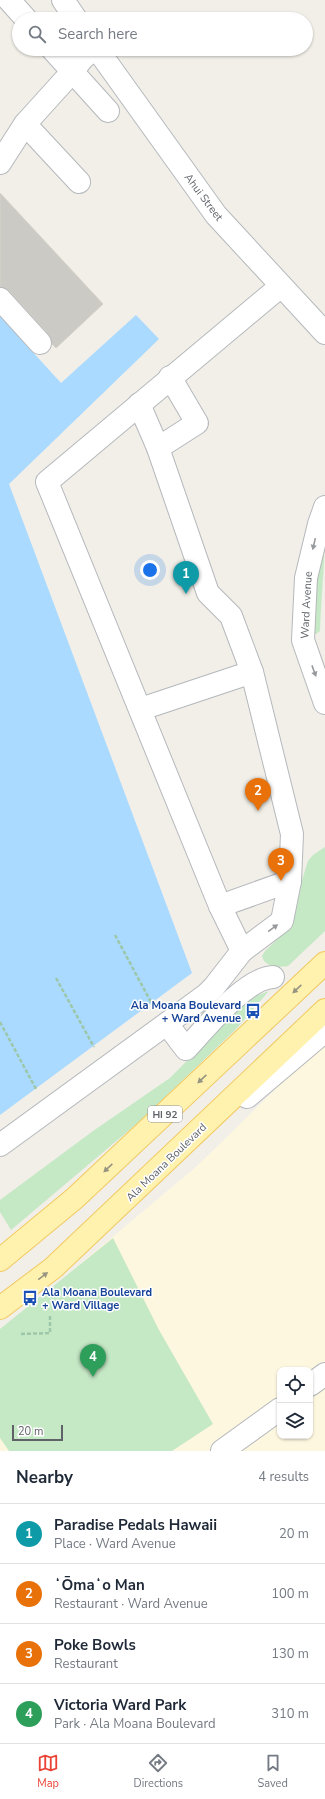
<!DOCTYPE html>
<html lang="en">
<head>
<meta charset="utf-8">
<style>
	:root { --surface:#fff; --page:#f2f2f3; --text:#1f2937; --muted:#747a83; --line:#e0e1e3; --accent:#ea4335 }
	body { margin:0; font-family:"Nunito Sans",sans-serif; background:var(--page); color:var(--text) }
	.controls { position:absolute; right:12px; bottom:12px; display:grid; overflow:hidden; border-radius:8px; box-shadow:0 1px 3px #0004 }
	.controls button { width:36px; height:36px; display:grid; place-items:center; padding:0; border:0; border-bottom:1px solid var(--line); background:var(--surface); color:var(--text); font:20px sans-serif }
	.scale { position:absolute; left:12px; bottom:10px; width:51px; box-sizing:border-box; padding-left:4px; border:2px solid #5f6368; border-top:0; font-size:11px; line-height:14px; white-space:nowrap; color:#5f6368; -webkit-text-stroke:3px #fff; paint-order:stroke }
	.you { position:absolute; left:150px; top:570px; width:14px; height:14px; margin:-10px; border:3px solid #fff; border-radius:50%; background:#1a73e8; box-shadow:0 0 0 6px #1a73e833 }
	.badge { display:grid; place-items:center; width:26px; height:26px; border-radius:50%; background:var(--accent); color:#fff; font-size:13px; font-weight:700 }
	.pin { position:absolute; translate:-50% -33px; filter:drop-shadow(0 1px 2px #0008) }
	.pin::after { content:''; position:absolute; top:21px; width:14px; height:12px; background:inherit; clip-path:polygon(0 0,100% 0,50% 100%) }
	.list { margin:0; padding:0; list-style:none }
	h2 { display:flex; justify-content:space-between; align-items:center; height:52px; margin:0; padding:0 16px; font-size:17px }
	h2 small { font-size:13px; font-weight:400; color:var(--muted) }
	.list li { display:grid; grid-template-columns:26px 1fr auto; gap:12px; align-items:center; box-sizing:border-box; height:60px; padding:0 16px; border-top:1px solid var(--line) }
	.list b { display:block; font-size:15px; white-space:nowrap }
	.list p { margin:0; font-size:13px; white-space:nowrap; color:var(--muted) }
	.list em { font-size:13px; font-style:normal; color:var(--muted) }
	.icon { flex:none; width:22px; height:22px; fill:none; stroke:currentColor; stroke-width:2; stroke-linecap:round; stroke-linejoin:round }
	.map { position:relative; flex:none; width:325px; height:1451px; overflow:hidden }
	.search { position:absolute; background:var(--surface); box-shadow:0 1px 3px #0004; left:12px; right:12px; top:12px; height:44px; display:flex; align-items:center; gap:10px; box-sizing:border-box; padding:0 14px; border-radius:22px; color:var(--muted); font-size:15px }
	.sheet { height:292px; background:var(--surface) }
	nav { display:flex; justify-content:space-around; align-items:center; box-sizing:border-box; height:56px; border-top:1px solid var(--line); background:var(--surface); font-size:11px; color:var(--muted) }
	nav a { display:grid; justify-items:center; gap:2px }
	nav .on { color:var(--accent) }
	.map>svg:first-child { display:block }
</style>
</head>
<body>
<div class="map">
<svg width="325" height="1451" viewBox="0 0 325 1451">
	<rect width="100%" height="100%" fill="#f1efe8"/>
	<!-- commercial -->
	<path fill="#fef7e0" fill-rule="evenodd" d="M325 1041V1451H0V1329L23 1312 196 1167ZM280 1370H310V1436H280Z"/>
	<!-- green -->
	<g fill="#c5e8c5">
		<path d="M325 528C325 563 321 597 320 631L316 634H314V597Z"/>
		<path d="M325 847V931L288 966C279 968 264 967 262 956L265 951 286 931 308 861 313 855Z"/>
		<polygon points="269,991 236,1029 140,1121 11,1230 0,1212 0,1200 93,1131 170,1078 248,999"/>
		<polygon points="113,1238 159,1330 213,1424 172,1451 9,1451 0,1438 0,1329"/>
	</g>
	<!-- water -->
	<polygon fill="#aadaff" points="136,315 159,339 9,484 192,973 0,1115 0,316 61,383"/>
	<!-- building -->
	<polygon fill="#cccac5" stroke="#d6d1c6" points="0,193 103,304 56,348 52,344 49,335 9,291 0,287"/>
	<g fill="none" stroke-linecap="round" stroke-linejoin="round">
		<defs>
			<g id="minor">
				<polyline points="9,0 26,19"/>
				<polyline points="63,0 76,19"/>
				<polyline points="52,49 108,111"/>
				<polyline points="97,49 216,215 325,333"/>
				<polyline points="25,124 79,182"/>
				<polyline points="0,163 25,124 72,72 83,58 94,49"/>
				<polyline points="0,299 40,343"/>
				<polyline points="139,404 158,448 208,593 231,616 252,672"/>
				<polyline points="158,448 197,423 170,377"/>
				<polyline points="325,507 319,524 306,578 303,640 325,703"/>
				<polyline points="141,709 252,672 292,834 290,881"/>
				<polyline points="242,951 220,906 47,482 281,286"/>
				<path d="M167 1024 186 1049C205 1029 245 978 273 977"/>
				<polyline points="247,1097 325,1031"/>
				<polyline points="0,1145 206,995 214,987 242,951 282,921 290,881 220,906"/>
				<polyline points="310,1385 325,1374"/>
				<polyline points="222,1451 280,1409"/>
			</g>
			<g id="major">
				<polyline points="0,1260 75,1198 325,963"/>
				<polyline points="0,1308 53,1268 325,1010"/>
			</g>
		</defs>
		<!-- minor casing -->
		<use href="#minor" stroke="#b5b8bc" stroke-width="24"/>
		<!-- major casing -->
		<use href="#major" stroke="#f2c960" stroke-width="24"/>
		<!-- path -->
		<g stroke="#9cc7a9" stroke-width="2.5" stroke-dasharray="4 2" stroke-linecap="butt">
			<polyline points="115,935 152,1004"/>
			<polyline points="56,978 94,1047"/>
			<polyline points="0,1022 36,1089"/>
			<polyline points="21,1334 50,1333 50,1314"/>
		</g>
		<!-- minor -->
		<use href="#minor" stroke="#fff" stroke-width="22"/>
		<!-- major -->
		<use href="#major" stroke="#fff2af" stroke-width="22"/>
	</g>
	<!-- one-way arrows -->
	<defs><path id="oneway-solid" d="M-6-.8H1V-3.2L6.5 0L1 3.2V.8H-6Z"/></defs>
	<g fill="#979a9d">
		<use href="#oneway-solid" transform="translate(314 544) rotate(103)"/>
		<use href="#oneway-solid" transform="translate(314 671) rotate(70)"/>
		<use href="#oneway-solid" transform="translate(273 928) rotate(-36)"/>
	</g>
	<g fill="#979581">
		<use href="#oneway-solid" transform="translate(297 989) rotate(137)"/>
		<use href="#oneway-solid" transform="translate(202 1079) rotate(137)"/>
		<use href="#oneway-solid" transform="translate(108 1168) rotate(137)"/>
		<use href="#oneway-solid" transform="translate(43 1276) rotate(-37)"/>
	</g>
	<!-- icons -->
	<defs>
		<symbol id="bus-bare" viewBox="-9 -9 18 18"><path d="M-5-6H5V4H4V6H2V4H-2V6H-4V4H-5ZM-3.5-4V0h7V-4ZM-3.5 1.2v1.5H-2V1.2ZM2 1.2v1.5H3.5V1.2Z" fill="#1a4fb4" stroke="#fff" stroke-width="2.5" paint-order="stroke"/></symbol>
	</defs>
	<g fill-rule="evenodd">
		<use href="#bus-bare" x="242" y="1000" width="22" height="22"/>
		<use href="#bus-bare" x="19" y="1287" width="22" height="22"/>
	</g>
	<g text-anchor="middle" stroke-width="3" stroke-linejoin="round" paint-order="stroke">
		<!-- shield labels -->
		<rect fill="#fff" stroke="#8f9295" stroke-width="1" x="148" y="1106" width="34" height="16" rx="3"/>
		<g font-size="10" font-weight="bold" fill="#5f6368">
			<text x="165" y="1118">HI 92</text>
		</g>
		<!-- street labels -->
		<g font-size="11" fill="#5f6368" stroke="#fff">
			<text transform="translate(204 197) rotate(53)" y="4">Ahui Street</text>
			<text transform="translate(306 605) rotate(-87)" y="4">Ward Avenue</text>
			<text transform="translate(166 1162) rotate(-44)" y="4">Ala Moana Boulevard</text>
		</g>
		<!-- transit labels -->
		<g font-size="11" font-weight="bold" fill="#164399" stroke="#fff" text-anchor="end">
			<text x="241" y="1009">Ala Moana Boulevard<tspan x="241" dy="13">+ Ward Avenue</tspan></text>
			<text x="42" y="1296" text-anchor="start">Ala Moana Boulevard<tspan x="42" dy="13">+ Ward Village</tspan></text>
		</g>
	</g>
</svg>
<div class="controls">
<button><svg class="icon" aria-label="locate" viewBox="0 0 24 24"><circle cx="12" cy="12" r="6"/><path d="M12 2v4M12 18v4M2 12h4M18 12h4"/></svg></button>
<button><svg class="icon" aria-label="layers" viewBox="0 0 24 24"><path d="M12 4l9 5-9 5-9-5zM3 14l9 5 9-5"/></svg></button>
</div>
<div class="scale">20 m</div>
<div class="you"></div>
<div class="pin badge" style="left:186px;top:594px;background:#0f9aa8">1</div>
<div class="pin badge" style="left:258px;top:811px;background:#e8710a">2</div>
<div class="pin badge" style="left:281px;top:881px;background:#e8710a">3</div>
<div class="pin badge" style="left:93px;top:1377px;background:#2e9e5b">4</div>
<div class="search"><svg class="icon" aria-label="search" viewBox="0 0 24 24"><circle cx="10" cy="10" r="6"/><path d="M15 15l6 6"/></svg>Search here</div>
</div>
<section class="sheet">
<h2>Nearby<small>4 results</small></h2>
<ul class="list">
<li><span class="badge" style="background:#0f9aa8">1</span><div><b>Paradise Pedals Hawaii</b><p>Place · Ward Avenue</p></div><em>20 m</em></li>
<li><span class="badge" style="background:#e8710a">2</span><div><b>ʻŌmaʻo Man</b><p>Restaurant · Ward Avenue</p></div><em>100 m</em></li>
<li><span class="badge" style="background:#e8710a">3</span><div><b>Poke Bowls</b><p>Restaurant</p></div><em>130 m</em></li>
<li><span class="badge" style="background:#2e9e5b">4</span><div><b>Victoria Ward Park</b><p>Park · Ala Moana Boulevard</p></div><em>310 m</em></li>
</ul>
</section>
<nav>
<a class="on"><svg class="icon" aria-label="map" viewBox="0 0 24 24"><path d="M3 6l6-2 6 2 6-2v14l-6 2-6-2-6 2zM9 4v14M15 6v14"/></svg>Map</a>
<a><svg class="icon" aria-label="directions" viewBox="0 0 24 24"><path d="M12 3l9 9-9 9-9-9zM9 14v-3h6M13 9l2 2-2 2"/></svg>Directions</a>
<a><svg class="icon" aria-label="saved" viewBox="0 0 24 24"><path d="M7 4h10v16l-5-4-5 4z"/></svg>Saved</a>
</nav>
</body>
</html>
